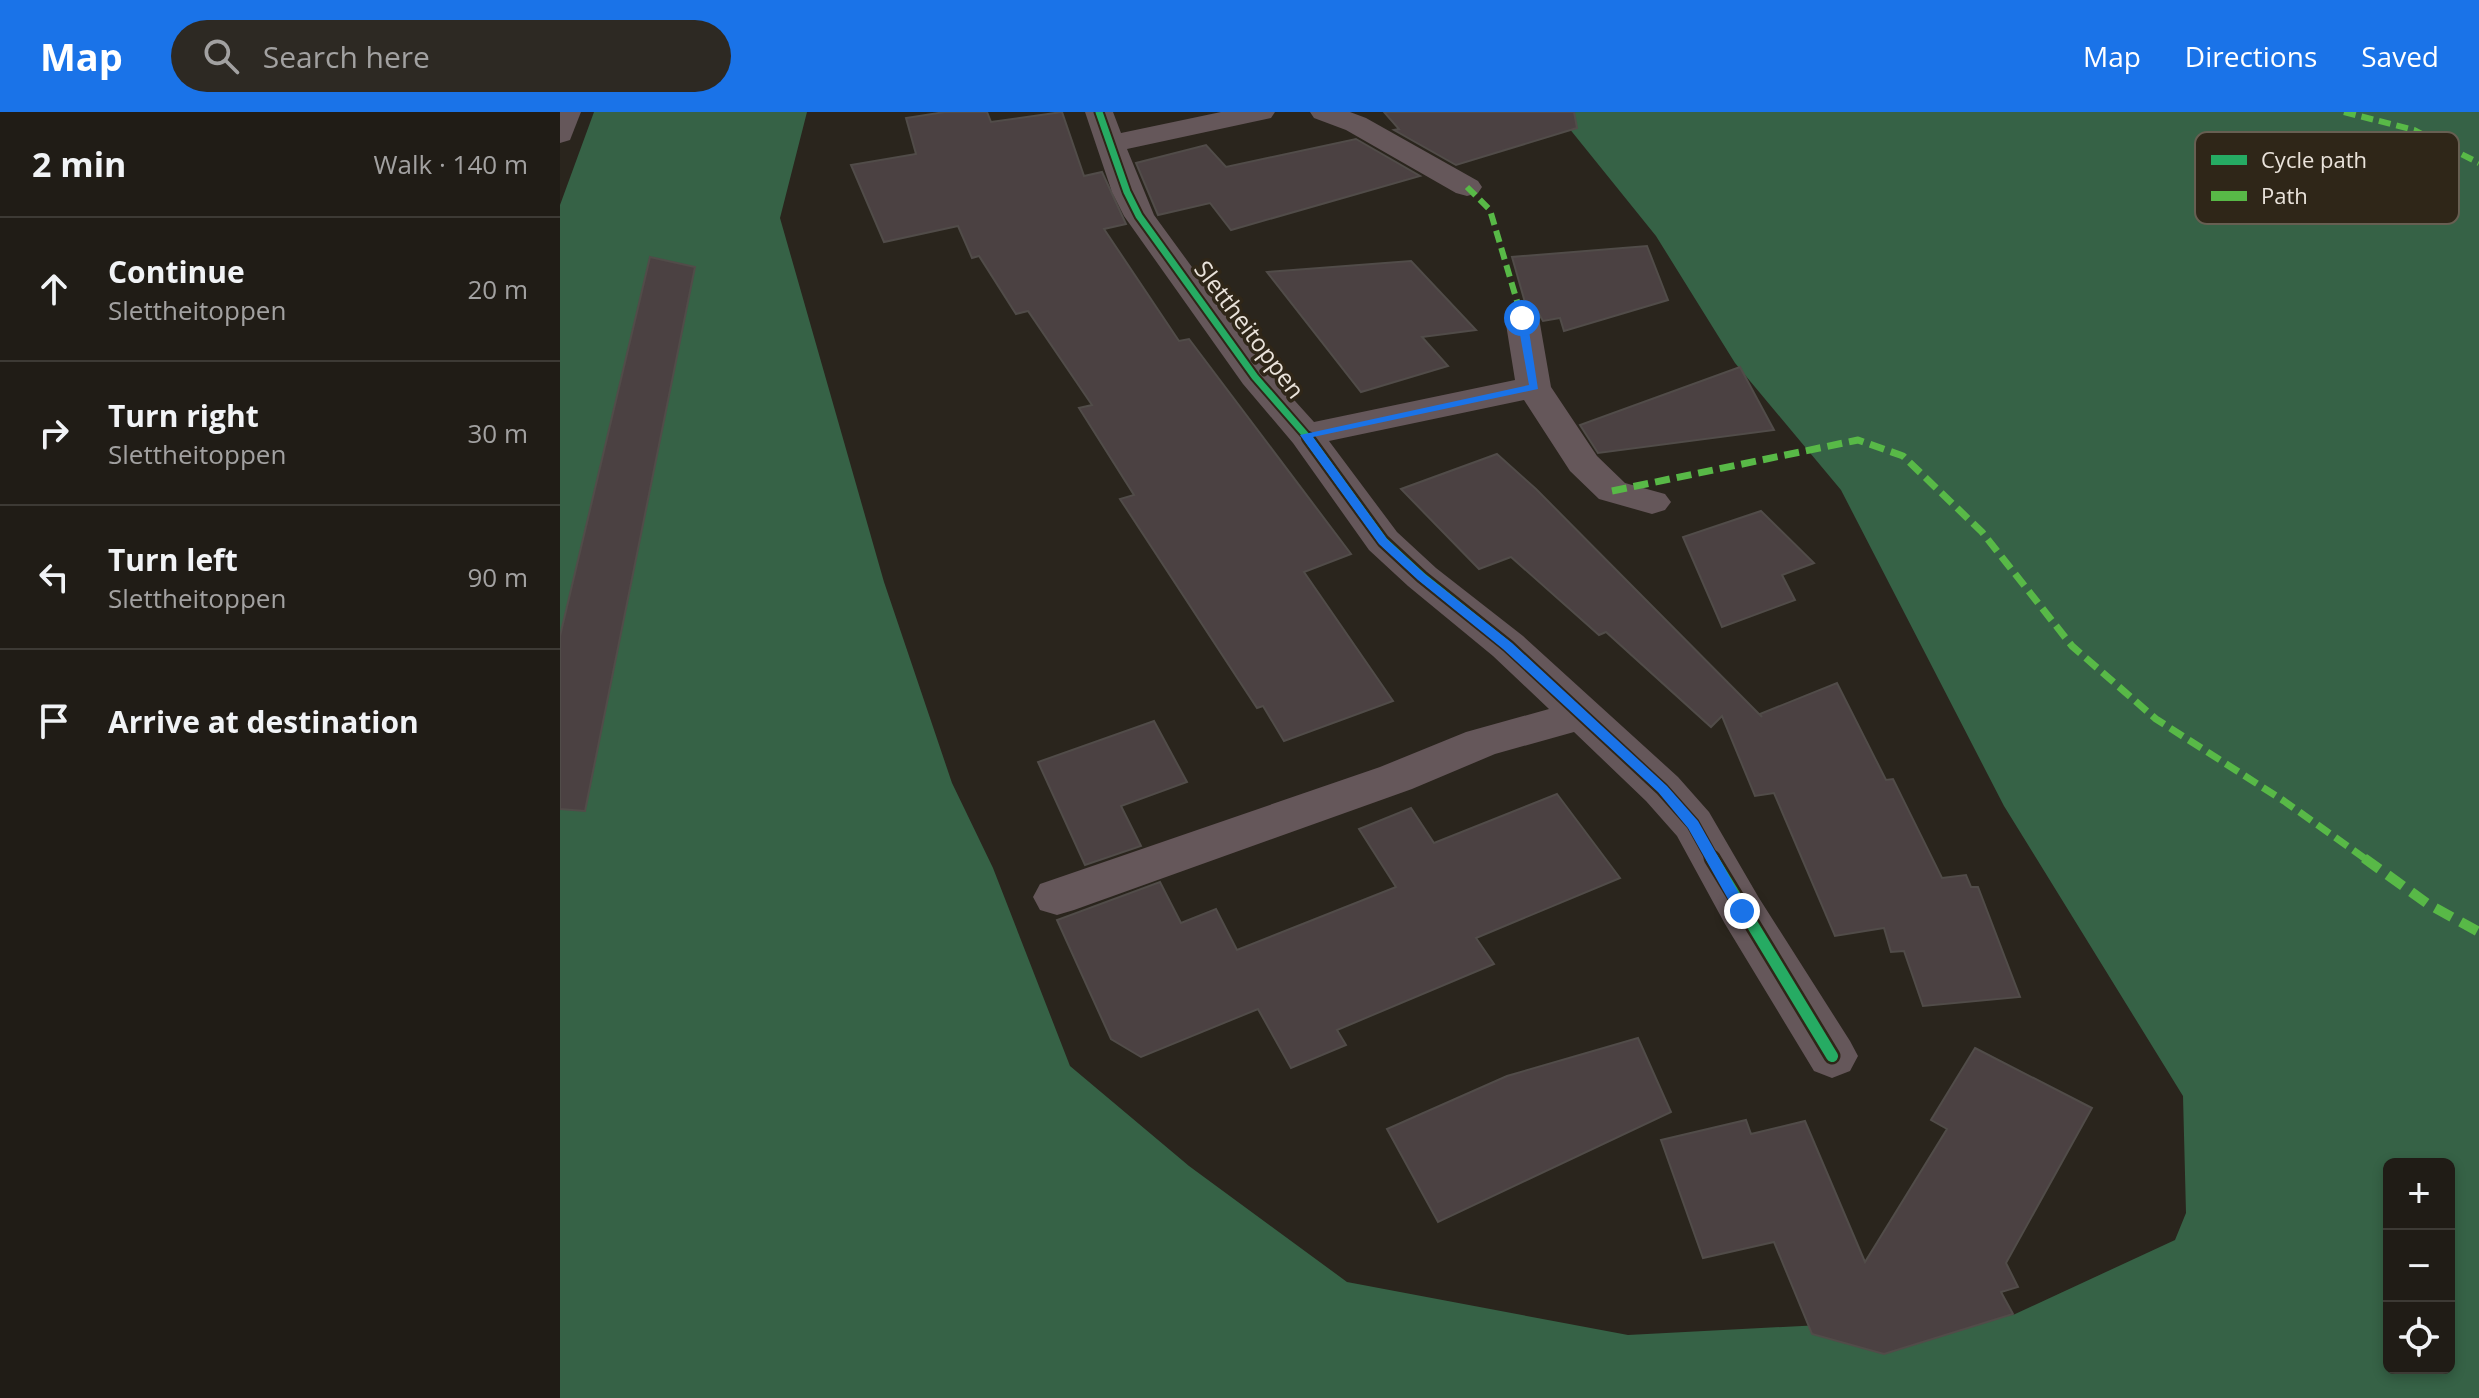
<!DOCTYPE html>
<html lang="en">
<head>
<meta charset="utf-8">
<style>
	:root { --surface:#201c16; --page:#2d2923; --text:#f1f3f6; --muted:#a2a1a1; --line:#3d3a35; --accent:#1a73e8 }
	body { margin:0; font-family:"Open Sans",sans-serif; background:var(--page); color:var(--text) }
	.controls { position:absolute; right:24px; bottom:24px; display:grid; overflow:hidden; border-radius:12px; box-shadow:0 4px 12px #0003 }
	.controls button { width:72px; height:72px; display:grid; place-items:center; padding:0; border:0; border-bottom:2px solid var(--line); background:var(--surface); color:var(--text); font:40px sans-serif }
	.stop { position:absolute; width:24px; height:24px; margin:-18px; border:6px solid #1a73e8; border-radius:50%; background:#fff }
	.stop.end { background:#1a73e8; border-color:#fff; box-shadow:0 2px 8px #0008 }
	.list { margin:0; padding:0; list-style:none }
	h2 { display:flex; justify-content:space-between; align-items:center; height:104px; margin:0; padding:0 32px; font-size:34px }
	h2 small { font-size:26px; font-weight:400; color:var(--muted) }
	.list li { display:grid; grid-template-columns:52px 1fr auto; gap:24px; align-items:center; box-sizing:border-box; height:144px; padding:0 32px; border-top:2px solid var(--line) }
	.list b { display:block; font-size:30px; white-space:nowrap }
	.list p { margin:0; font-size:26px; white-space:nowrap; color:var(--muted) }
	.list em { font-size:26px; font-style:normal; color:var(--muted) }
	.icon { flex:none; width:44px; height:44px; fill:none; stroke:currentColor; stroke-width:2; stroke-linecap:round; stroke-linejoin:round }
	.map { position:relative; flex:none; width:1919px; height:1286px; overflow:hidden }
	header { display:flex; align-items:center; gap:48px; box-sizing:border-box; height:112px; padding:0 40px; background:var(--accent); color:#fff }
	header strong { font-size:38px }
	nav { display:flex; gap:44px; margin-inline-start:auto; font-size:28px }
	.search { width:560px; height:72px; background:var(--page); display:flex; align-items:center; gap:20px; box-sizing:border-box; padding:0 28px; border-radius:44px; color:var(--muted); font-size:30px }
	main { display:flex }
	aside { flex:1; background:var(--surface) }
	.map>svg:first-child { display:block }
</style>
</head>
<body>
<header>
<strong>Map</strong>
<div class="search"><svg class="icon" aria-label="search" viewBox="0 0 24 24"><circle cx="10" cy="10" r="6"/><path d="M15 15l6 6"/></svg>Search here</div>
<nav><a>Map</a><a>Directions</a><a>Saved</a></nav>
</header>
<main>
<aside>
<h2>2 min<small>Walk · 140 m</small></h2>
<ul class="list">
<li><svg class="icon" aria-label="ahead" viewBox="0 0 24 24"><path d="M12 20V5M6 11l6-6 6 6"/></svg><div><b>Continue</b><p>Slettheitoppen</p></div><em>20 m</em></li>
<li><svg class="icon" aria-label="right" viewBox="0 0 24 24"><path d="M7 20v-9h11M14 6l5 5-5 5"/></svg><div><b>Turn right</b><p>Slettheitoppen</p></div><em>30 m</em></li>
<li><svg class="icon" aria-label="left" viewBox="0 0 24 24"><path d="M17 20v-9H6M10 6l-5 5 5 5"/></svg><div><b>Turn left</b><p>Slettheitoppen</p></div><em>90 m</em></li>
<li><svg class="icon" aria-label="arrive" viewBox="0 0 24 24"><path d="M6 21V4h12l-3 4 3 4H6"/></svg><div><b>Arrive at destination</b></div></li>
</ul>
</aside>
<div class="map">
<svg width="1919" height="1286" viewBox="0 0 1919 1286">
	<rect width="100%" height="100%" fill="#2a251d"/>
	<!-- forest -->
	<path fill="#366246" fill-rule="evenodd" d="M34 0H247L220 106 324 470 392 671 433 756 510 954 629 1054 787 1170 1068 1223 1453 1203 1615 1128 1626 1101 1623 984 1444 694 1281 378 1175 251 1096 124 996 0H1919V1286H0V93ZM1829 1052H1889V1256H1829Z"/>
	<!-- building -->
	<g fill="#4b4142" stroke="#514c49" stroke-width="2">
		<polygon points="385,0 427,0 431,10 502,0 524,64 542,60 566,112 544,117 619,229 629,227 791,442 744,460 833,589 724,629 703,594 697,596 560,387 574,383 519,296 532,293 468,199 456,202 419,144 412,146 398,114 324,130 291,53 356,42 346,6"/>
		<polygon points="824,0 1014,0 1017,16 896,53 834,18 839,17"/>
		<polygon points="796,27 860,64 671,118 650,91 598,103 576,51 646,33 666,55"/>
		<polygon points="1087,134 1108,188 1004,219 1000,206 983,209 976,197 966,194 952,145"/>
		<polygon points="90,145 135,155 25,699 0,697 0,524"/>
		<polygon points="851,149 916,218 862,225 888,254 801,280 707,160"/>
		<polygon points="1180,255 1214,318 1038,341 1020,313"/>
		<polygon points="937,342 976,377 1202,605 1200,602 1277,571 1326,668 1333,667 1382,766 1406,763 1411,775 1418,775 1460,885 1363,894 1344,839 1331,840 1324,816 1275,824 1214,681 1195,684 1162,604 1151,615 1046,520 1039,523 951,445 919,457 841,377"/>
		<polygon points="1201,399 1254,451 1222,463 1235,488 1162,515 1123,425"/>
		<polygon points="594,609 627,670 561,694 581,734 525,753 478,650"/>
		<polygon points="997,682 1060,766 916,826 934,852 777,918 786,933 731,956 698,897 581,945 551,927 497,808 600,770 621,811 656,797 677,838 836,775 799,717 851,696 874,731"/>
		<polygon points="1078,926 1111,1000 878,1110 827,1017 947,964"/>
		<polygon points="1415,936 1532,996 1446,1151 1458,1175 1441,1180 1453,1202 1324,1242 1252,1222 1214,1130 1143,1146 1101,1028 1186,1008 1191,1022 1245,1009 1305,1150 1387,1017 1371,1008"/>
	</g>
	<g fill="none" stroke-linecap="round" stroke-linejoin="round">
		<!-- minor -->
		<g fill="#65575a" fill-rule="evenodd">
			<polygon points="0,0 21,0 10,28 0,31"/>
			<polygon points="525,0 553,0 561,21 661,0 715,0 711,6 567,37 594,103 707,258 754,310 955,268 945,206 950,199 962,196 974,199 979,206 991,275 1037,344 1065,371 1105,382 1111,390 1105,398 1092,402 1039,387 1010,359 964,288 769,329 837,420 876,456 963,524 1118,665 1149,700 1199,786 1290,929 1298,944 1290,959 1272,966 1254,959 1165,812 1117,724 1086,689 1014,620 935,642 852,677 514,798 497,803 480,798 473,785 480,772 820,655 906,620 989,597 933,544 848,474 809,438 733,331 683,272 564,104 552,80"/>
			<polygon points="750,0 790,0 806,6 918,69 922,75 918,81 907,84 896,81 786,18 754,6"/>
		</g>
		<!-- quiet-far2 -->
		<g stroke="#58b947" stroke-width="6" stroke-dasharray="12 6" stroke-linecap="butt">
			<polyline points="1784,0 1854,18 1919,51"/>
			<polyline points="907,75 930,98 962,206"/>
		</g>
		<!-- quiet-far1 -->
		<polyline stroke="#58b947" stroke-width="7" stroke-dasharray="15 7" stroke-linecap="butt" points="1052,379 1298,328 1343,344 1422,420 1512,534 1596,607 1724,689 1807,748"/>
		<!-- quiet -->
		<polyline stroke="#58b947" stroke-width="10" stroke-dasharray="19 10" stroke-linecap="butt" points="1804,746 1868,792 1919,820"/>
		<defs>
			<polyline id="cycleway-far2" points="539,0 567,80 579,104 695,265 750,328"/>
			<polyline id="cycleway-far1" points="748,326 823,429 862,465 948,534 1102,677 1133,712 1153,748"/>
			<polyline id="cycleway" points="1152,746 1272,944"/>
		</defs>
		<!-- cycleway-far2 casing -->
		<use href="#cycleway-far2" stroke="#2f2618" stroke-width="11"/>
		<!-- cycleway-far1 casing -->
		<use href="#cycleway-far1" stroke="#2f2618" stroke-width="14"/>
		<!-- cycleway casing -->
		<use href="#cycleway" stroke="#2f2618" stroke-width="17"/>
		<!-- cycleway-far2 -->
		<use href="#cycleway-far2" stroke="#26ab63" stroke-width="7"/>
		<!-- cycleway-far1 -->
		<use href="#cycleway-far1" stroke="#26ab63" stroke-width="9"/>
		<!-- cycleway -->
		<use href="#cycleway" stroke="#26ab63" stroke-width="12"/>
	</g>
	<!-- route -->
	<polygon fill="#1a73e8" points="962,203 967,206 978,277 753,325 827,427 866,463 952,531 1107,674 1138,709 1189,799 1187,803 1177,803 1128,716 1098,680 943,537 858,468 819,432 740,323 969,273 957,206"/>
	<g text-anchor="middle" stroke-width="7" stroke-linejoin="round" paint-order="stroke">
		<!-- street labels -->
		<g font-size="24" fill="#eae3db" stroke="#2f2618">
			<text transform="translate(689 218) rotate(53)" y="8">Slettheitoppen</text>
		</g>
	</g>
	<!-- legend -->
	<rect x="1635" y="20" width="264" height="92" rx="12" fill="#2f2618" stroke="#675f52" stroke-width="2"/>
	<rect x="1651" y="43" width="36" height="10" fill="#26ab63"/>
	<rect x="1651" y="79" width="36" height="10" fill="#58b947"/>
	<g font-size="22" fill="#eae3db">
		<text x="1701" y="56">Cycle path</text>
		<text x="1701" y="92">Path</text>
	</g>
</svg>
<div class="controls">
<button>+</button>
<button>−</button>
<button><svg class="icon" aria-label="locate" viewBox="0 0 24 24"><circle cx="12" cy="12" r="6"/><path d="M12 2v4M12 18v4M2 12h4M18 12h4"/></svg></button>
</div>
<div class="stop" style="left:962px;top:206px"></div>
<div class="stop end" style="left:1182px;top:799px"></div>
</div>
</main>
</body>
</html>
